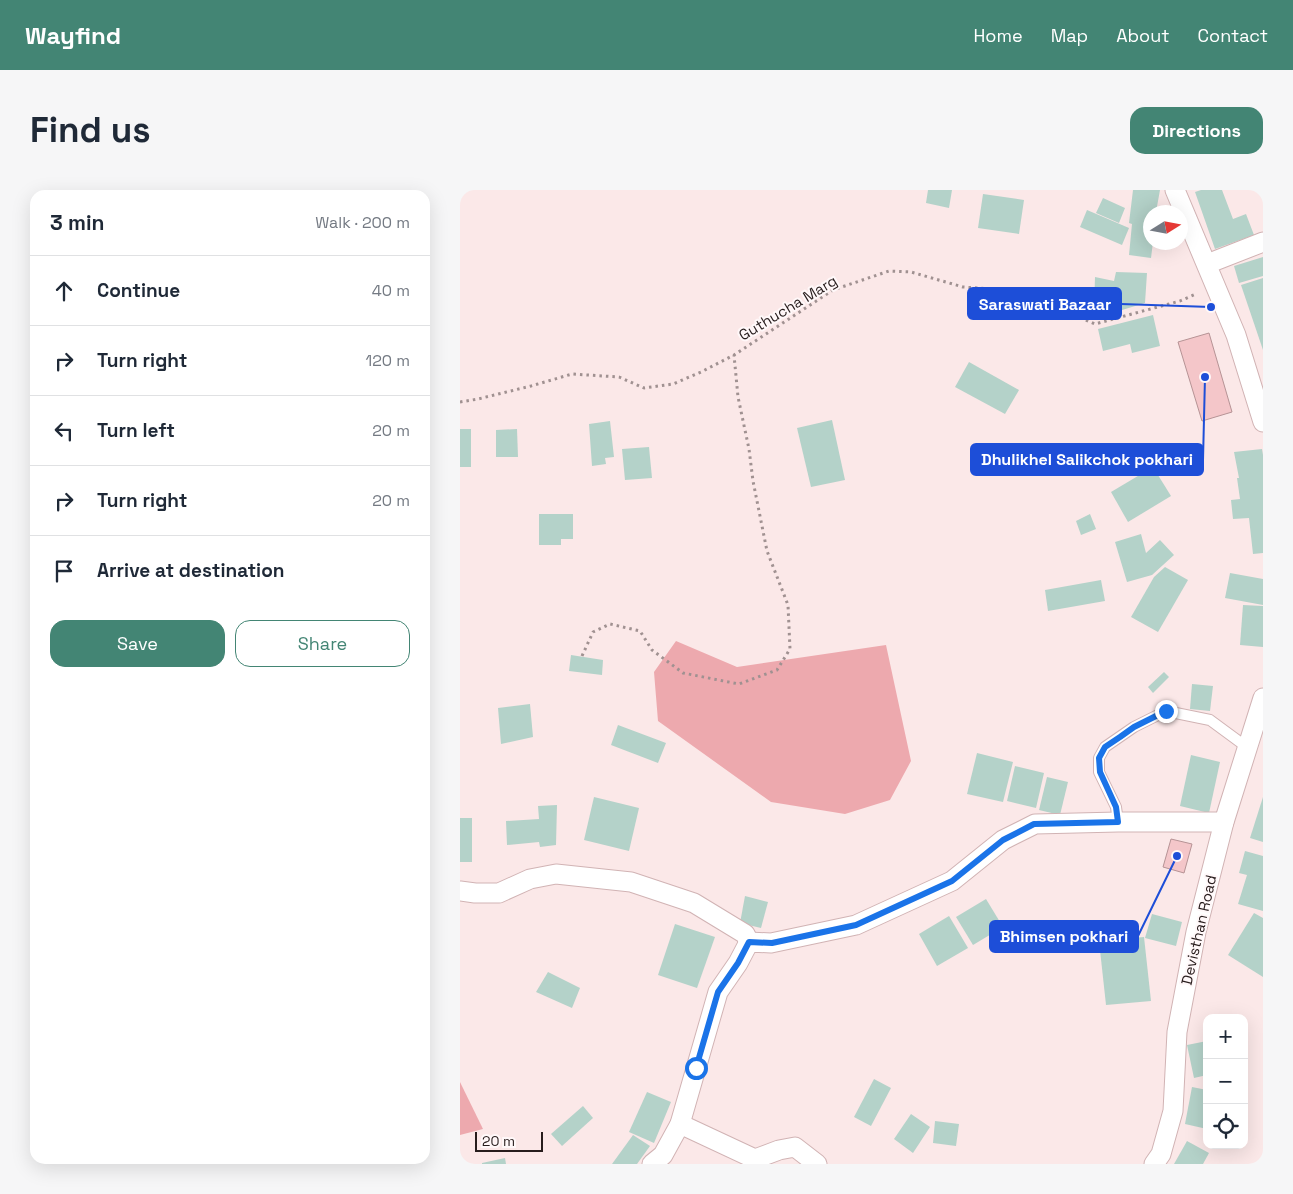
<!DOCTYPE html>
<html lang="en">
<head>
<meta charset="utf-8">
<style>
	:root { --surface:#fff; --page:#f6f6f7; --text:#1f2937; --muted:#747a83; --line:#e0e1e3; --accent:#438574 }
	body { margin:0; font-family:"Space Grotesk",sans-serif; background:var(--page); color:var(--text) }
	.controls { position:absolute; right:15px; bottom:15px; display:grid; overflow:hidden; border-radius:10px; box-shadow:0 5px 20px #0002 }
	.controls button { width:45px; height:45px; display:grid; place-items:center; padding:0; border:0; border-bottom:1px solid var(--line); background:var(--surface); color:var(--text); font:25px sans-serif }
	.compass { position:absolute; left:683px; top:15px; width:45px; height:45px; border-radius:50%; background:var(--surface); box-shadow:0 5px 20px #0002; rotate:79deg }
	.scale { position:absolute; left:15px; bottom:12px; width:68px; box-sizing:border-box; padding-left:5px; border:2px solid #271c1c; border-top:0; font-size:14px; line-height:18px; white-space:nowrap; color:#271c1c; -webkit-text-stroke:4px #fff8f9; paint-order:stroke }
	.stop { position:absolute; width:15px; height:15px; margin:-11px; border:4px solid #1a73e8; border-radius:50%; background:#fff }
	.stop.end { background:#1a73e8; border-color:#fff; box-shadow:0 1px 5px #0008 }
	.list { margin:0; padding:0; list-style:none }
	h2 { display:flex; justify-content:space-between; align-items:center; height:65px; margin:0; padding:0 20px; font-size:21px }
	h2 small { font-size:16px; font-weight:400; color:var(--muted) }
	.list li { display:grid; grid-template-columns:32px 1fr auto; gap:15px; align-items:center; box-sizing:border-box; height:70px; padding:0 20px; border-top:1px solid var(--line) }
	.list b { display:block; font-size:19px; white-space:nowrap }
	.list em { font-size:16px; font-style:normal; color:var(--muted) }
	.actions { display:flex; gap:10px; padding:15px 20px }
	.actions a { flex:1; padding:11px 0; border:1px solid var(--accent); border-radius:15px; text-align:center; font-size:18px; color:var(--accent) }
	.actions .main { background:var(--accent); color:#fff }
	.icon { flex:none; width:28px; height:28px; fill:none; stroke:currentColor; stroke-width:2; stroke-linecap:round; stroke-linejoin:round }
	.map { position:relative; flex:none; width:803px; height:974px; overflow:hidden; border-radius:15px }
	header { display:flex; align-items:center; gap:30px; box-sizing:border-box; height:70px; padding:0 25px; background:var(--accent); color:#fff }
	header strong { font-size:24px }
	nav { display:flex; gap:28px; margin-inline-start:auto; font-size:18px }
	.intro { display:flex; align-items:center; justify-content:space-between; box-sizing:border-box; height:120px; padding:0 30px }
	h1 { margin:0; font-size:35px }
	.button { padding:12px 22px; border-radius:15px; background:var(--accent); color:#fff; font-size:18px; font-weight:700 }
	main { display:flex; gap:30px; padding:0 30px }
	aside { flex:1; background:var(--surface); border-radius:15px; box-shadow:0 5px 20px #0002 }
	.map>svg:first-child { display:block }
</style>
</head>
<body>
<header>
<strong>Wayfind</strong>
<nav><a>Home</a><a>Map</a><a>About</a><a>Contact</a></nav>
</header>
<div class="intro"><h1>Find us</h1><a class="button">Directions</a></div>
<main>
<aside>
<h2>3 min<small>Walk · 200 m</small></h2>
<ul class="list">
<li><svg class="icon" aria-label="ahead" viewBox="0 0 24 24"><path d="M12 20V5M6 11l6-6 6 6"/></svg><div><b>Continue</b></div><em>40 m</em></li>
<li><svg class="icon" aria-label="right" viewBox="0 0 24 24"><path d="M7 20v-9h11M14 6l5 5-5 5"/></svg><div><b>Turn right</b></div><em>120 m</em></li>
<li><svg class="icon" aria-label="left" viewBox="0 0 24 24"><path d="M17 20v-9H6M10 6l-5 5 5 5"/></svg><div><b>Turn left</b></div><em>20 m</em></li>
<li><svg class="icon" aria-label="right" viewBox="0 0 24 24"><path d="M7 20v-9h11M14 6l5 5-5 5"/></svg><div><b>Turn right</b></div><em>20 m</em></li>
<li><svg class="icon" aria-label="arrive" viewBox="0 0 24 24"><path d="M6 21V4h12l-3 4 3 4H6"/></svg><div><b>Arrive at destination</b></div></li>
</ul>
<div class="actions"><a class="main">Save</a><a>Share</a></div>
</aside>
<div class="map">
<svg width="803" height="974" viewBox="0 0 803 974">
	<rect width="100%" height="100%" fill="#fbe8e8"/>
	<!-- green -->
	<g fill="#eda9ae">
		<polygon points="216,451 277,477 426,455 451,571 430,610 385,624 311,612 198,531 194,482"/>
		<polygon points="0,892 23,939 0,945"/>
	</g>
	<!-- water -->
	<g fill="#f4c6c9" stroke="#b69395">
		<polygon points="749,143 772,222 742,231 718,152"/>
		<polygon points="711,649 732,654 724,683 703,677"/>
	</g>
	<!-- building -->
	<g fill="#b4d2c9">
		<polygon points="468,0 492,0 489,18 466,13"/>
		<polygon points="673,0 700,0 696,22 691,22 691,52 693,52 691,68 669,65 672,34 669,33"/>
		<polygon points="741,0 762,0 773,29 786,24 794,45 755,59 735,2"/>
		<polygon points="523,4 564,10 559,44 518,38"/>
		<polygon points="643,8 665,18 659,33 636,23"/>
		<polygon points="627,20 669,38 662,55 620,37"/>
		<polygon points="803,67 803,86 779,93 774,76"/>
		<polygon points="656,82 687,83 685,113 649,124 649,117 634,120 635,87 654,91"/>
		<polygon points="803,88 803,160 781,95"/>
		<polygon points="693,125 700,156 672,163 670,154 643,161 638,139"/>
		<polygon points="509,172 559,200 545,224 495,197"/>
		<polygon points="372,230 385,290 351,297 337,238"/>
		<polygon points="150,231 154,267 145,268 146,274 132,276 129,234"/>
		<rect x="0" y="239" width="11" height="38"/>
		<polygon points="57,239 58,267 36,267 36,240"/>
		<polygon points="189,257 192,288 165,290 162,259"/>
		<polygon points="802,259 803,265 803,363 793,364 789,328 773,329 771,310 780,309 777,288 779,288 774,262"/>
		<polygon points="693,277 711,306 668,332 651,302"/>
		<polygon points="79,324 113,324 113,349 101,349 101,355 79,355"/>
		<polygon points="630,324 636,339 621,345 616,331"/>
		<polygon points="681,344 686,363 700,350 714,365 692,385 667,392 655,352"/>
		<polygon points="705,377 728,390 698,442 671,427 694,387"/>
		<polygon points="770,383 803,389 803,415 765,408"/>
		<polygon points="641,390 645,411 588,421 585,400"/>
		<polygon points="783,415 803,416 803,457 780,455"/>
		<polygon points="111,465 143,470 142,485 109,481"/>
		<polygon points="704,482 709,487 693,503 688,497"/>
		<polygon points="732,494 753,496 750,521 730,519"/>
		<polygon points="70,514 73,547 41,554 38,518"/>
		<polygon points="158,535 206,553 198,573 151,555"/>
		<polygon points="517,563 553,572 543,612 507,604"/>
		<polygon points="731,565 760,572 749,623 720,616"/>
		<polygon points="555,576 584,583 576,618 547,611"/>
		<polygon points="587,587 608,592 600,625 579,620"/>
		<polygon points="134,607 179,618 169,661 124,650"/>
		<polygon points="803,607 803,652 790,648"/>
		<polygon points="97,615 96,655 80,657 79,652 47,655 46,631 79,629 78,616"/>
		<rect x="0" y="628" width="12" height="44"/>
		<polygon points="785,661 803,666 803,721 778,714 787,685 779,683"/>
		<polygon points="285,706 308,712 301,738 280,733"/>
		<polygon points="526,709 543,737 513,755 496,727"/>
		<polygon points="794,723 803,728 803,787 768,765"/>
		<polygon points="692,724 722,732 716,756 685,748"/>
		<polygon points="489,726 508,758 477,776 459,744"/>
		<polygon points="215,734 255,747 237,798 198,785"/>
		<polygon points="684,747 691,811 646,815 639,751"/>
		<polygon points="88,782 120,798 112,818 76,802"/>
		<polygon points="747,851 747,885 734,888 727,855"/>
		<polygon points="414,889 431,898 411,936 394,927"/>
		<polygon points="732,897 747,900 747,939 725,934"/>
		<polygon points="187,902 211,912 194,953 169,942"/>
		<polygon points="123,916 133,928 102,956 91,944"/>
		<polygon points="451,924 470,937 453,963 434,949"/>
		<polygon points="475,931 499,934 496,956 473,953"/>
		<polygon points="173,945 190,956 177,974 152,974"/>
		<polygon points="727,951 749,963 743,974 714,974"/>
		<polygon points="45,968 46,974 22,974 22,973"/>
	</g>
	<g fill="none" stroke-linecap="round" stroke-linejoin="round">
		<defs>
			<polyline id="lane" points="658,632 656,617 639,582 639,568 645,557 674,537 706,521 750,530 788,558"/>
			<g id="street">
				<polyline points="715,0 776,145 803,232"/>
				<polyline points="747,74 803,52"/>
				<polyline points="0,701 15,703 39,703 70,689 96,684 171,692 234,713 285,744 289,752"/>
				<polyline points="220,934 295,969 319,960 335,957 357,974"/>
				<polyline points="192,974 203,965 220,934 258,802 278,773 289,752 311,753 396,735 492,691 543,650 575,634 658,632 764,632"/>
				<polyline points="694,974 701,964 713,921 717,842 736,742 764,632 803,508"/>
			</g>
		</defs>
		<!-- lane casing -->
		<use href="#lane" stroke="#d1b3b4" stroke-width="12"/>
		<!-- street casing -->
		<use href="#street" stroke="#d1b3b4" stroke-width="21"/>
		<!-- path -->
		<g stroke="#a09191" stroke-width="3" stroke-dasharray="2.5 4" stroke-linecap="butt">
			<polyline points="0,212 18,209 71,196 112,184 159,187 184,198 213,194 241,182 274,165 373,100 429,81 451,82 503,97 558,101 635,134 720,111 736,104"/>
			<polyline points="122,466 133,442 150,434 180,441 192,460 223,483 279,494 317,480 330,459 328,415 307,361 293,291 289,259 278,207 274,165"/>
		</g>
		<!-- lane -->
		<use href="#lane" stroke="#fff" stroke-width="10"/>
		<!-- street -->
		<use href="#street" stroke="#fff" stroke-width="19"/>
	</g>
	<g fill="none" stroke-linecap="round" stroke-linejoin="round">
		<!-- route -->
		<polyline stroke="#1a73e8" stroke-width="6" points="236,878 258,802 278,773 289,752 312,753 396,735 492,691 543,650 574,634 658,632 656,617 640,582 639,568 645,557 660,547 674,537 706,521"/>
	</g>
	<g text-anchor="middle" stroke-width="4" stroke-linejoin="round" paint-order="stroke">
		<!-- street labels -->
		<g font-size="15" fill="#271c1c" stroke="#fff8f9">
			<text transform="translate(328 118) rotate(-31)" y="5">Guthucha Marg</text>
			<text transform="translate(739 740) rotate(-77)" y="5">Devisthan Road</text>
		</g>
	</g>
	<!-- callouts -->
	<path fill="none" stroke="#1d4ed8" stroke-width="2" d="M751 117L661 114M745 187L743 270M717 666L678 746"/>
	<g fill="#1d4ed8" stroke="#fff8f9" stroke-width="2">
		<circle cx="751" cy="117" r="5"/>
		<circle cx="745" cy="187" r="5"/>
		<circle cx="717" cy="666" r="5"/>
	</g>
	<g fill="#1d4ed8" stroke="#1d4ed8" stroke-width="2">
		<rect x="508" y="98" width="153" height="31" rx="5"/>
		<rect x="511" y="254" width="232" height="31" rx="5"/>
		<rect x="530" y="731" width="148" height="31" rx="5"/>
	</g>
	<g font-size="16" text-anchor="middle" font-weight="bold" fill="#fff">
		<text x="585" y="120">Saraswati Bazaar</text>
		<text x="627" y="275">Dhulikhel Salikchok pokhari</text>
		<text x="604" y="752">Bhimsen pokhari</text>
	</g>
</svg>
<div class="controls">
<button>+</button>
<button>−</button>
<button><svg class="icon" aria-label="locate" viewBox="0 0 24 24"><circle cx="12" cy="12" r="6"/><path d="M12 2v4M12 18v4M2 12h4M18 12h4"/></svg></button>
</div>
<svg class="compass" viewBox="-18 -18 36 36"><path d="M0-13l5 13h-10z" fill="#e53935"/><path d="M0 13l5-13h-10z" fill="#747a83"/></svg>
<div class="scale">20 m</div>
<div class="stop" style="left:236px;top:878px"></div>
<div class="stop end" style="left:706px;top:521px"></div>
</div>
</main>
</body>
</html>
